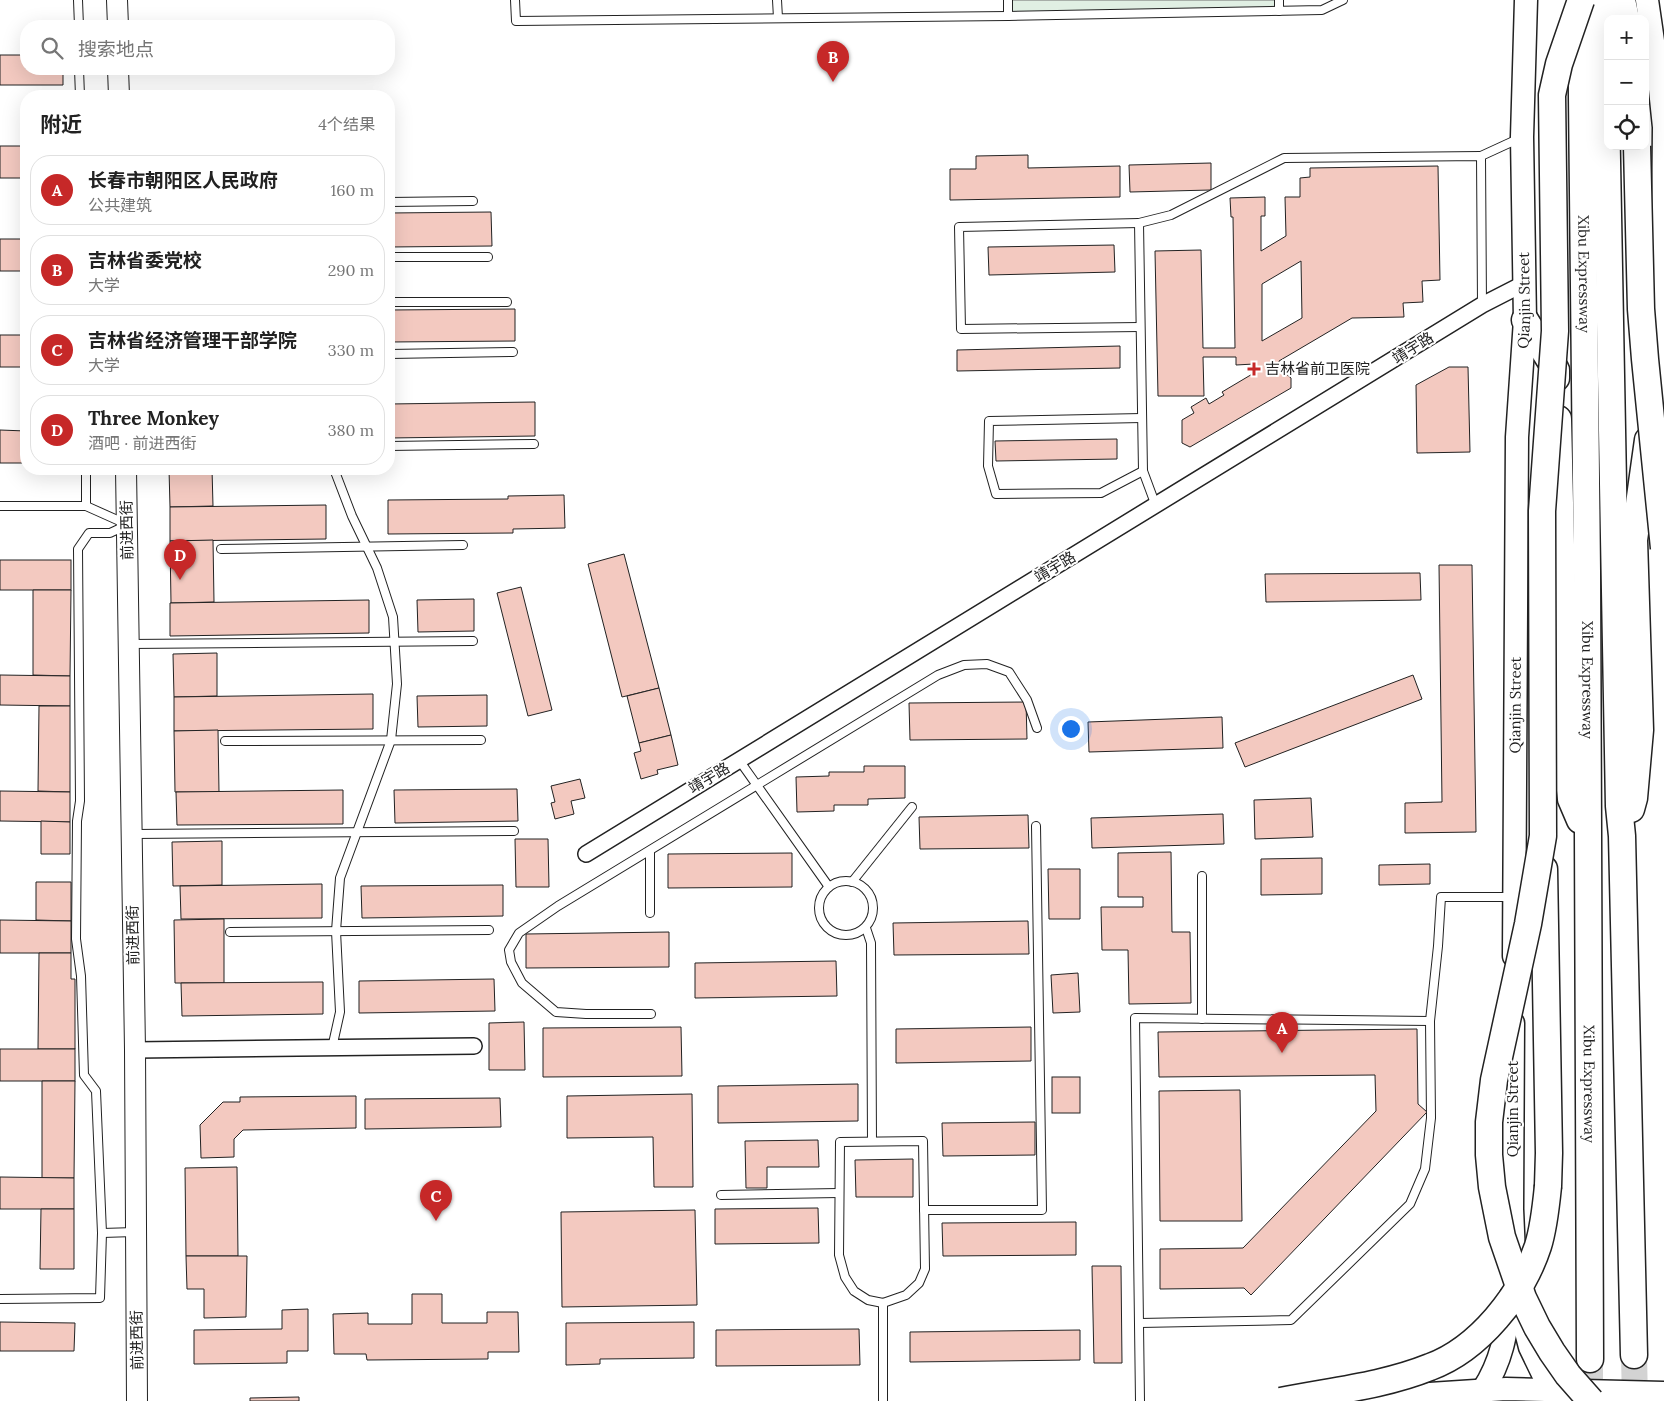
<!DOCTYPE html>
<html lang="zh">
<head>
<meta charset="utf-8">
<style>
	:root { --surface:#fff; --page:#f2f2f2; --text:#222; --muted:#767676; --line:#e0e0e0; --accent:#c62828 }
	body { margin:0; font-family:Lora,"Noto Sans SC",serif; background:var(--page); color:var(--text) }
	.controls { position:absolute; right:15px; top:15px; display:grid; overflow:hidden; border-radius:10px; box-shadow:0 5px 20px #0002 }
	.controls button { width:45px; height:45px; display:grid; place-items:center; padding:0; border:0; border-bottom:1px solid var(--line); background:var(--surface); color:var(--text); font:25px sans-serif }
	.you { position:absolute; left:1070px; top:728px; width:18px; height:18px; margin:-12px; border:4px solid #fff; border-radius:50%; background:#1a73e8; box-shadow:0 0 0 8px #1a73e833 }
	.badge { display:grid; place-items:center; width:32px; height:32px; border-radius:50%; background:var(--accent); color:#fff; font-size:16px; font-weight:700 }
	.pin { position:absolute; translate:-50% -41px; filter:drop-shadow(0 1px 2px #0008) }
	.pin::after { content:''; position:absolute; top:26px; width:18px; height:15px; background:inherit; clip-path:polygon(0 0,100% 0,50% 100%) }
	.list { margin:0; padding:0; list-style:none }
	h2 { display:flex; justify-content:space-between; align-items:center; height:65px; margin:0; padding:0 20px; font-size:21px }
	h2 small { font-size:16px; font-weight:400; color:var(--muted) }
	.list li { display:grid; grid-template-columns:32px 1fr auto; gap:15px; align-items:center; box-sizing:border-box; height:70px; margin:0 10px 10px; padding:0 10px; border:1px solid var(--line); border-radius:20px }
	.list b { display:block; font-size:19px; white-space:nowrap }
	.list p { margin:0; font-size:16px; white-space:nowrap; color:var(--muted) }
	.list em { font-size:16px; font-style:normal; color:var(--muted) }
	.icon { flex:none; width:28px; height:28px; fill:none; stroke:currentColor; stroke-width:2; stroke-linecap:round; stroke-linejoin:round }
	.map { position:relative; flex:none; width:1664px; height:1401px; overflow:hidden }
	.search { position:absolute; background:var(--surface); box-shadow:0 5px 20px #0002; left:20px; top:20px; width:375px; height:55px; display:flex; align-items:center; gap:12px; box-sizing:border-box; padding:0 18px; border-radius:20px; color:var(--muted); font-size:19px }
	.panel { position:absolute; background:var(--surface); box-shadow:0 5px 20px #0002; left:20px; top:90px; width:375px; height:385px; border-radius:20px }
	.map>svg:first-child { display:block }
</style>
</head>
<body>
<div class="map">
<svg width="1664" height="1401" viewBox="0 0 1664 1401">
	<rect width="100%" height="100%" fill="#fff"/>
	<!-- green -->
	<polygon fill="#e0efe3" stroke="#6f6f6f" points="1008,0 1279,0 1279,11 1008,16"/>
	<!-- building -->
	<g fill="#f3c9c0" stroke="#222" fill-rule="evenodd">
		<polygon points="0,55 26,55 26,69 63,69 63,85 0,85"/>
		<rect x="0" y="146" width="26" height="32"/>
		<polygon points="1028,155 1028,168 1120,166 1120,197 950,200 950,169 976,169 976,156"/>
		<polygon points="1211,163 1211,190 1130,192 1129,165"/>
		<path d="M1438 166 1440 280 1422 281 1423 302 1403 303 1404 317 1352 318 1279 361V368L1291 378V388L1190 447 1182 443V420L1194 413 1191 407 1206 398 1209 404 1224 395 1222 392 1254 373V364L1236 365V357H1203L1204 396H1158L1155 251 1201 250 1203 348H1235L1233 217H1231L1230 198 1265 197V216H1261V251L1286 236 1285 197H1300V178L1310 177V168ZM1301 261 1302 318 1262 341V284Z"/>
		<polygon points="491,212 492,246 389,247 389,213"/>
		<rect x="0" y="239" width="26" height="32"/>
		<polygon points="1114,245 1115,272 989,275 988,247"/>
		<polygon points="515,309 515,341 389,342 389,310"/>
		<rect x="0" y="335" width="26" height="32"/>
		<polygon points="1120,346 1120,368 957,371 957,350"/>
		<polygon points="1449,367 1468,367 1470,452 1417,453 1416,385"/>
		<polygon points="535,402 535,436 389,438 389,404"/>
		<polygon points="0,430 26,431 26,463 0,463"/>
		<polygon points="1117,439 1117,459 996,461 995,441"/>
		<polygon points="169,469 212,469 213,506 170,507"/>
		<polygon points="564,495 565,528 513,529 513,533 388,534 388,500 508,499 508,496"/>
		<polygon points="326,505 326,539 170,541 170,507"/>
		<polygon points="213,540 214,602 171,603 170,541"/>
		<polygon points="624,554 659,688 622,697 588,564"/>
		<rect x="0" y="560" width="71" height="30"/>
		<polygon points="1439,565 1472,565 1476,832 1405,833 1405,803 1442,802"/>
		<polygon points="1420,573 1421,600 1266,602 1265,574"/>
		<polygon points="521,587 552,710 528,716 497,593"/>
		<polygon points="33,590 71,590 70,676 33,675"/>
		<polygon points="474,599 474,631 418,632 417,600"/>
		<polygon points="369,600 369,633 170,636 170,603"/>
		<polygon points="217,653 217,696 174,697 173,654"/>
		<polygon points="0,675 70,676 70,706 0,705"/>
		<polygon points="1413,675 1422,699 1245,767 1235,743"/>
		<polygon points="659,688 671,735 639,743 627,696"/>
		<polygon points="373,694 373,729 174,731 174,697"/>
		<polygon points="487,695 487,726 418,727 417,696"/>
		<polygon points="1026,702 1027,739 910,740 909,703"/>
		<polygon points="39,706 70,706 70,792 38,791"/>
		<polygon points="1222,717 1223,748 1089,752 1088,722"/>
		<polygon points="218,730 219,792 175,792 174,731"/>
		<polygon points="671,735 678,765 657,770 658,774 641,779 634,753 641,751 639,743"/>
		<polygon points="864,766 905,766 905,798 868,799 868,805 834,805 834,811 797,812 796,777 829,776 829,772 864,772"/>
		<polygon points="580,779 585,798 571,801 574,814 555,819 551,803 555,802 551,786"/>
		<polygon points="517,789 518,821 395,823 394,790"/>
		<polygon points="343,790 343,824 177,825 176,792"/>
		<polygon points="0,791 70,792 70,822 0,821"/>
		<polygon points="1311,798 1313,837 1255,839 1254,800"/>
		<polygon points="1223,814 1224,844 1092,848 1091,818"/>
		<polygon points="1028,815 1029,848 920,849 919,817"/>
		<polygon points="41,821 70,822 70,854 41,854"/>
		<polygon points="515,839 548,839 549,887 516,887"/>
		<polygon points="222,841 222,885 173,886 172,842"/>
		<polygon points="1171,852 1172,932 1190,932 1191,1003 1129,1004 1128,950 1102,950 1101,907 1143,907 1143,897 1118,897 1118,853"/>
		<polygon points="792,853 792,887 668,888 668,854"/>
		<polygon points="1322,858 1322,894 1261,895 1261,859"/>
		<polygon points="1430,864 1430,884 1379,885 1379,865"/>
		<polygon points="1048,869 1080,869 1080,919 1049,919"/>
		<polygon points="36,882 71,882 71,921 36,920"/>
		<polygon points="322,884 322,918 181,919 180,886"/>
		<polygon points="503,885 503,916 362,918 361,886"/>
		<polygon points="224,919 224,983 175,983 174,920"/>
		<polygon points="0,920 71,921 71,953 0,953"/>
		<polygon points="1028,921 1029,954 894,955 893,923"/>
		<polygon points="669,932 669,967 526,968 526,934"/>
		<polygon points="39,953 71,953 71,979 75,979 75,1049 38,1049"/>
		<polygon points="836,961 837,996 695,998 695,963"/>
		<polygon points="1078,973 1080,1012 1053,1013 1051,975"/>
		<polygon points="494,979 495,1011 359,1013 359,981"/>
		<polygon points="323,982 323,1014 182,1016 181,983"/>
		<polygon points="524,1022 525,1070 489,1070 489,1023"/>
		<polygon points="681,1027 682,1076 543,1077 543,1028"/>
		<polygon points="1031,1027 1031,1061 896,1063 896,1029"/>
		<polygon points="1417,1029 1418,1104 1427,1112 1251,1295 1244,1288 1160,1289 1160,1249 1243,1248 1376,1111 1375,1075 1159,1077 1158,1032"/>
		<rect x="0" y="1049" width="75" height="32"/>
		<rect x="1052" y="1077" width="28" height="36"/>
		<polygon points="42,1081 75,1081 74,1178 42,1178"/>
		<polygon points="858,1084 858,1121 718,1123 718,1086"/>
		<polygon points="1240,1090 1242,1221 1160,1221 1159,1091"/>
		<polygon points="692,1094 693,1187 654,1187 653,1137 567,1138 567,1096"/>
		<polygon points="356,1096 356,1128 243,1130 234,1139 234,1157 201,1158 200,1125 223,1102 240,1102 240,1097"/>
		<polygon points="500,1098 501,1127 365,1129 365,1099"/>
		<polygon points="1035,1122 1035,1155 943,1156 942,1123"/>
		<polygon points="818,1140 819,1167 767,1167 767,1188 746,1188 745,1141"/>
		<polygon points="913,1159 913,1197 856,1197 855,1160"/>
		<polygon points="237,1167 238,1256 186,1256 185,1168"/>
		<polygon points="0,1177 74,1178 74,1209 0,1209"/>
		<polygon points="818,1208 819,1243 715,1244 715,1209"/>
		<polygon points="41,1209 74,1209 74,1269 40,1269"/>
		<polygon points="695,1210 697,1305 562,1307 561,1212"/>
		<polygon points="1076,1222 1076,1255 943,1256 942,1223"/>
		<polygon points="186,1256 247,1256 246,1317 204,1318 204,1289 187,1289"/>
		<polygon points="1092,1266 1121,1266 1122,1363 1094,1363"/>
		<polygon points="412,1294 442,1294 442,1323 487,1323 487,1312 518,1312 519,1352 488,1352 488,1359 367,1360 366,1354 334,1354 333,1314 368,1313 368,1324 412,1324"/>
		<polygon points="308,1309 308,1351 287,1351 287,1363 194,1364 194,1330 282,1329 282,1310"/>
		<polygon points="0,1322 75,1323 74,1351 0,1351"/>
		<polygon points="694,1322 694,1358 600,1359 600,1364 566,1365 566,1323"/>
		<polygon points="859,1329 860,1365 716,1366 716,1330"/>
		<polygon points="1080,1330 1080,1360 910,1362 910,1332"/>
		<polygon points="299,1397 299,1401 250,1401 250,1398"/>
	</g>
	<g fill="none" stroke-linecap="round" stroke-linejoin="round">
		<!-- highway-tunnel -->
		<g stroke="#d3d3d3" stroke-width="26" stroke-dasharray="26 13" stroke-linecap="butt">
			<polyline points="1634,1355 1635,1401"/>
			<polyline points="1590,1359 1590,1401"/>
		</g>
		<defs>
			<g id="lane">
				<polyline points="78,0 79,26"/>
				<polyline points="515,0 516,21 1008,16 1322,10 1343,0"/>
				<polyline points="777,0 778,18"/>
				<polyline points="1008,0 1008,16"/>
				<polyline points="1279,0 1279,11"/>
				<polyline points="79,69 80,96"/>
				<polyline points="1481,156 1518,139"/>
				<polyline points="389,202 473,201"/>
				<polyline points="1139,223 959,227 961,329 1140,327"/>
				<polyline points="389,257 488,257"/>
				<polyline points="389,302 507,302"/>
				<polyline points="389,354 513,352"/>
				<polyline points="1142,418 989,421 988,466 996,494 1101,493 1143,471"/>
				<polyline points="389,446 534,444"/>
				<polyline points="86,469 86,506"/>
				<polyline points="0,506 86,506 124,523"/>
				<polyline points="1156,506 1143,471 1139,223 1171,215 1284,158 1481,156 1482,305"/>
				<polyline points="221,549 463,545"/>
				<polyline points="129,644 473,641"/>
				<polyline points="225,741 481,740"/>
				<polyline points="739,760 829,887"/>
				<polyline points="134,834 514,831"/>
				<polyline points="650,851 650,913"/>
				<circle cx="846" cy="908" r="27"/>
				<polyline points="852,882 912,807"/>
				<polyline points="866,928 871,943 872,1141"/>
				<polyline points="230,932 489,930"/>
				<polyline points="651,1014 586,1014 556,1012 522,983 511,962 509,950 519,933 558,906 938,675 964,665 987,664 1009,672 1027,700 1037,728"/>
				<polyline points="1202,1019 1202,876"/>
				<polyline points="332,1048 340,1012 336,931 340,878 391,740 397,684 393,617 377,568 352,516 334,469"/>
				<polygon points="923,1141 925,1269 919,1283 906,1295 883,1303 868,1300 854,1291 845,1277 839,1255 840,1142"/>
				<polyline points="721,1195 839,1193"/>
				<polyline points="924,1210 1042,1210 1036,826"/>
				<polyline points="102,1233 135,1232"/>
				<polyline points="0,1299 100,1298 102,1233 96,1091 84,1075 81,976 76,939 77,821 80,801 78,549 89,533 110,533 125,526"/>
				<polyline points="883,1303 883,1401"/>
				<polyline points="1140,1323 1291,1320 1410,1204 1425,1169 1431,1118 1430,1021 1438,946 1441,897 1512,897"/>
				<polyline points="1140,1401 1135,1018 1430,1021"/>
			</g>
			<g id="street">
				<polyline points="586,854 1482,305 1525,283"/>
				<polyline points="135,1050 474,1046"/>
			</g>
			<g id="secondary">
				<polyline points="117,0 118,26"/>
				<polyline points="118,69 119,96"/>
				<polyline points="126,469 135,1050 137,1401"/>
			</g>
			<g id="primary">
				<polyline points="1647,0 1660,89 1664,127 1662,338 1664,348"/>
				<path id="s1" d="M1514 956 1517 437 1525 320 1522 137 1526 0"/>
				<polyline points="1513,1023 1512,1209 1514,1254"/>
				<polyline points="1519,1305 1530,1347 1556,1401"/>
				<path d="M1483 1390C1503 1359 1506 1332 1511 1296"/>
				<polyline points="1338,1400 1506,1389 1664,1393"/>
			</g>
			<g id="highway">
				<polyline points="1604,0 1619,806 1622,836 1634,1355"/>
				<polyline points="1622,0 1626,19"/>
				<path id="s2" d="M1581 2 1587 571 1590 1359"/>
				<polyline points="1525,320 1556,370 1556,378"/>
				<polyline points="1654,398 1662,338"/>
				<polyline points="1558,419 1566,754 1571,799 1580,820"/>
				<polyline points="1631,809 1634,798 1640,730 1634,540 1648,440"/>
				<polyline points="1544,869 1549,1153 1548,1186"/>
			</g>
		</defs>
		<!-- lane casing -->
		<use href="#lane" stroke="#222" stroke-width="10"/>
		<!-- street casing -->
		<use href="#street" stroke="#222" stroke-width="18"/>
		<!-- secondary casing -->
		<use href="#secondary" stroke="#222" stroke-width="22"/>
		<!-- primary casing -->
		<use href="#primary" stroke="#222" stroke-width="25"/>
		<!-- highway casing -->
		<use href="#highway" stroke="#222" stroke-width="29"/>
		<!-- lane -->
		<use href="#lane" stroke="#fff" stroke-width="8"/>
		<!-- street -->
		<use href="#street" stroke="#fff" stroke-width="15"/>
		<!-- secondary -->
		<use href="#secondary" stroke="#fff" stroke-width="20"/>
		<!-- primary -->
		<use href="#primary" stroke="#fff" stroke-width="22"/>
		<!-- highway -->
		<use href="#highway" stroke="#fff" stroke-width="26"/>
		<defs>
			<g id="highway-bridge">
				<polyline points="1581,0 1559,64 1552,95 1555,331 1542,511 1543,836 1528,924 1494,1080 1489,1122 1489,1155 1492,1187 1502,1237 1523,1298 1537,1327 1552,1352 1568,1375 1591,1401"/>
				<polyline points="1637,146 1641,309 1645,359 1664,548"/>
				<path d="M1281 1401C1330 1391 1383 1386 1430 1367 1479 1349 1522 1295 1538 1246 1544 1227 1546 1206 1548 1186"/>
			</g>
		</defs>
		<!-- highway-bridge casing -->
		<use href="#highway-bridge" stroke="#222" stroke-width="29" stroke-linecap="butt"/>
		<!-- highway-bridge -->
		<use href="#highway-bridge" stroke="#fff" stroke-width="26"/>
	</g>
	<!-- markers -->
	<path fill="#c62828" stroke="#fff" stroke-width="2" d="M1251.5 361.5h5v5h5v5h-5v5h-5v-5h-5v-5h5z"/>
	<g text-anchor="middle" stroke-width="4" stroke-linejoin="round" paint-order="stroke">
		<!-- street labels -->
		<g font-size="15" fill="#222" stroke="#fff">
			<text dy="5" stroke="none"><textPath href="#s2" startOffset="272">Xibu Expressway</textPath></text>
			<text dy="5" stroke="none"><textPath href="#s1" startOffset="656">Qianjin Street</textPath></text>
			<text transform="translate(1413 348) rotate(-32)" y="5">靖宇路</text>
			<text transform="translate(127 530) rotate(-91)" y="5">前进西街</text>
			<text transform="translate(1055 567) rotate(-31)" y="5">靖宇路</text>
			<text dy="5" stroke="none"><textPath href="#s2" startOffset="678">Xibu Expressway</textPath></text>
			<text dy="5" stroke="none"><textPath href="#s1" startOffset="251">Qianjin Street</textPath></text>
			<text transform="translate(709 778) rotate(-31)" y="5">靖宇路</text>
			<text transform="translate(133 935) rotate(-91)" y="5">前进西街</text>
			<text dy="5" stroke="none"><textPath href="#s2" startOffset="1082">Xibu Expressway</textPath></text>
			<text transform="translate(1513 1109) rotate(-90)" y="5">Qianjin Street</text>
			<text transform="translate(137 1340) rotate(-91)" y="5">前进西街</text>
		</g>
		<!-- poi labels -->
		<g font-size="15" fill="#222" stroke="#fff" text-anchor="start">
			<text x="1265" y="374">吉林省前卫医院</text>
		</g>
	</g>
</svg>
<div class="controls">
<button>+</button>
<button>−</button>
<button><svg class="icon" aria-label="locate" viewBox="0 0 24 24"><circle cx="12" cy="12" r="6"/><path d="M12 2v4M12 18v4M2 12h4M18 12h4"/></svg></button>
</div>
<div class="you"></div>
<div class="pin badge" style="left:1282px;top:1053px">A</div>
<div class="pin badge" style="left:833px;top:82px">B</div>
<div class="pin badge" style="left:436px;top:1221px">C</div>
<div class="pin badge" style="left:180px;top:580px">D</div>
<div class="search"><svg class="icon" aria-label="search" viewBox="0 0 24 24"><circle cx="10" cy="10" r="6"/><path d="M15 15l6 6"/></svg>搜索地点</div>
<section class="panel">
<h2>附近<small>4个结果</small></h2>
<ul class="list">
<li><span class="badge">A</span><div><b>长春市朝阳区人民政府</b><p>公共建筑</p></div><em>160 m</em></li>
<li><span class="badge">B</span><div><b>吉林省委党校</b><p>大学</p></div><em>290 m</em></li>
<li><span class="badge">C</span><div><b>吉林省经济管理干部学院</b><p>大学</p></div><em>330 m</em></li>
<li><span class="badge">D</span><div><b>Three Monkey</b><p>酒吧 · 前进西街</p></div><em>380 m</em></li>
</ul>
</section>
</div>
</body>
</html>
